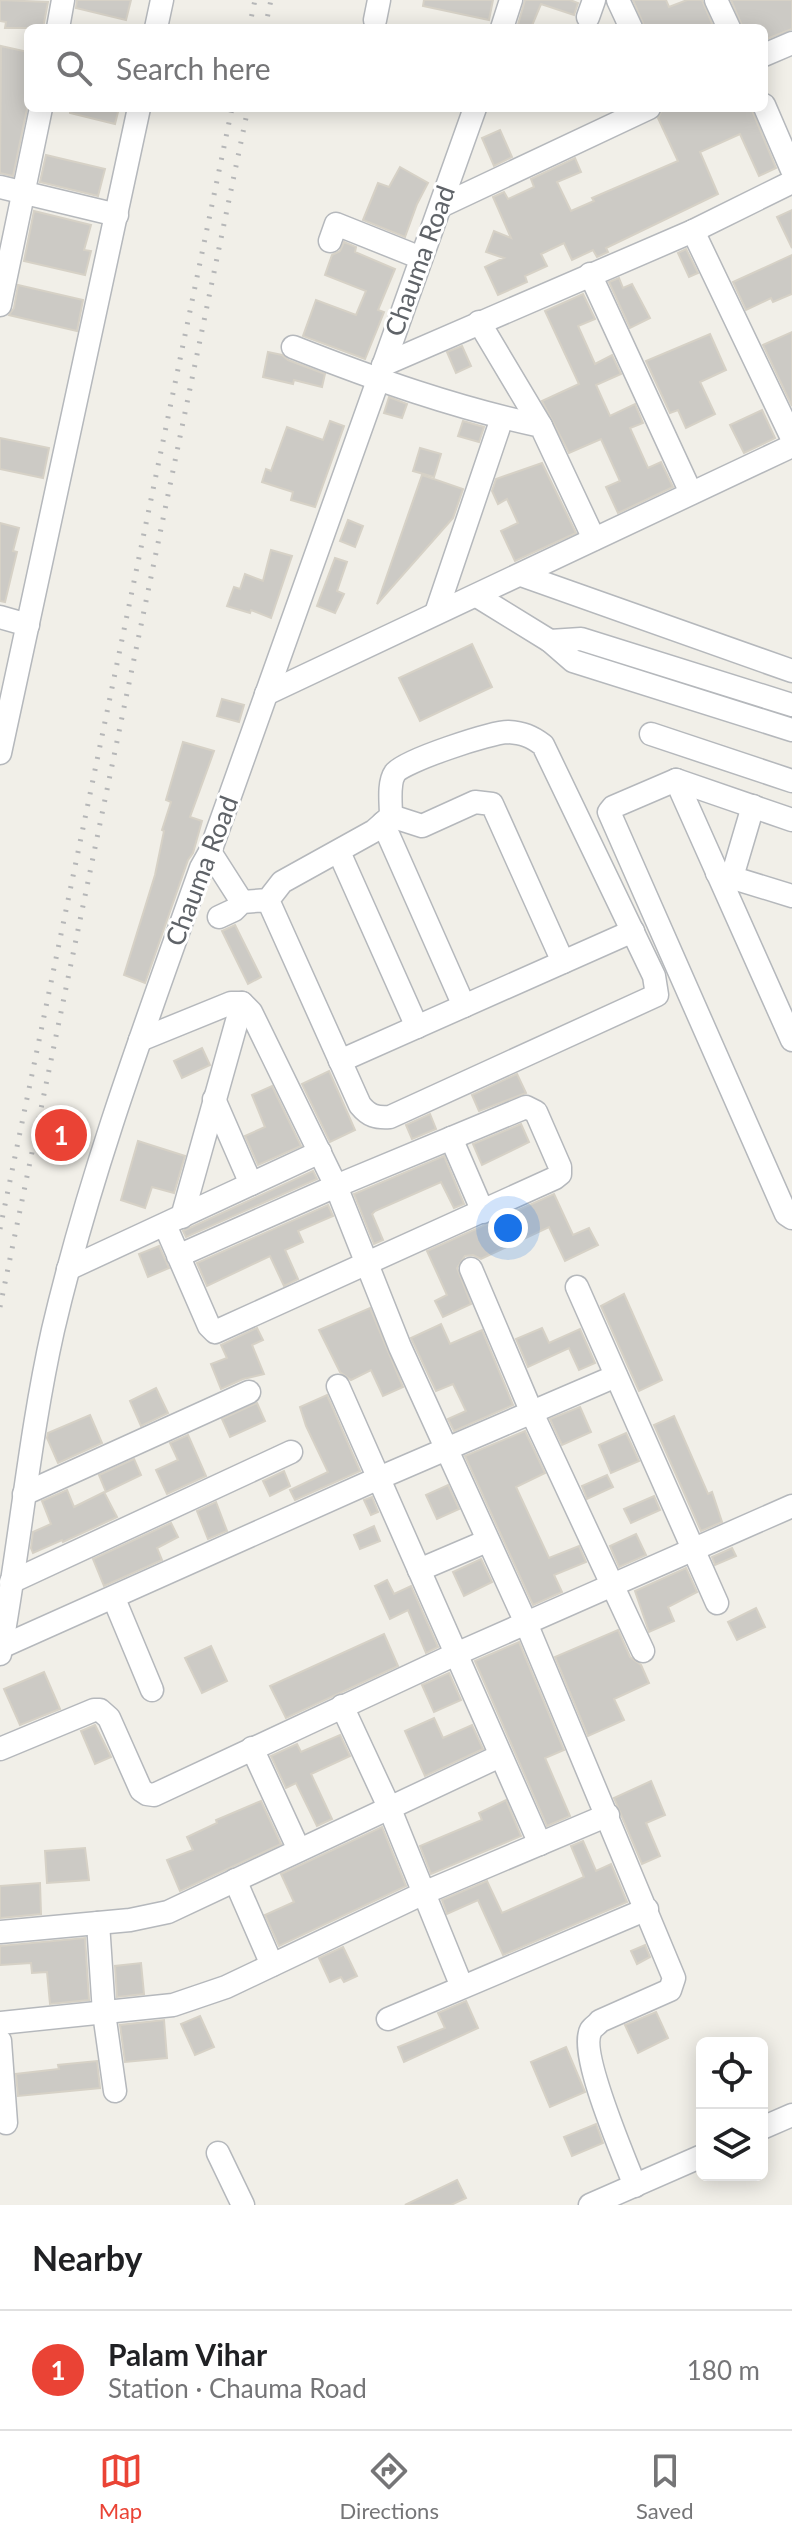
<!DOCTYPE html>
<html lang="en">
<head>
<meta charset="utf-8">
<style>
	:root { --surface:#fff; --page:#f6f6f6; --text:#202124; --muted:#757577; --line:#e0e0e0; --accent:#ea4335 }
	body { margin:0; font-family:Lato,sans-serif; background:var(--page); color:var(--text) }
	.controls { position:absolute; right:24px; bottom:24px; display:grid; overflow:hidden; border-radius:12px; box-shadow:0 4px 20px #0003 }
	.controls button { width:72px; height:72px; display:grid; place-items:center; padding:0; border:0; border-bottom:2px solid var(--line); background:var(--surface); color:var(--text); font:40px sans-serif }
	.you { position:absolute; left:508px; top:1228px; width:28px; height:28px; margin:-20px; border:6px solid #fff; border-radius:50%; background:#1a73e8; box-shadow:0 0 0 12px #1a73e833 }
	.badge { display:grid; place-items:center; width:52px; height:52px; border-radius:50%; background:var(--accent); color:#fff; font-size:26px; font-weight:700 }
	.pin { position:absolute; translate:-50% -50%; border:4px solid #fff; box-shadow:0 2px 8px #0006 }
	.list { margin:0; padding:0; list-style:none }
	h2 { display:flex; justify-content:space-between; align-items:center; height:104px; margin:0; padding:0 32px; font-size:34px }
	h2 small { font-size:26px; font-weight:400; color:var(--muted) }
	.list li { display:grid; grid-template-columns:52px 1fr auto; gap:24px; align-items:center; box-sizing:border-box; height:120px; padding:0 32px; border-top:2px solid var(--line) }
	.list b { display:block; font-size:30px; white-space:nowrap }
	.list p { margin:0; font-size:26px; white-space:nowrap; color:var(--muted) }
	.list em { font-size:26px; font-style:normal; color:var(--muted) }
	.icon { flex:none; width:44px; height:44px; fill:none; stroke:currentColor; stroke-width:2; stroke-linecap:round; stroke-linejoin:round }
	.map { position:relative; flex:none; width:792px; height:2205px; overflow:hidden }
	.search { position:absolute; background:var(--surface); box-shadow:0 4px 20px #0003; left:24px; right:24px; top:24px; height:88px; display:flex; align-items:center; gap:20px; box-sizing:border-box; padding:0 28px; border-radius:12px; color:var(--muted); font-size:30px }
	.sheet { height:224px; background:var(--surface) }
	nav { display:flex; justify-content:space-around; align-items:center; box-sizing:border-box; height:112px; border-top:2px solid var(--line); background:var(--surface); font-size:22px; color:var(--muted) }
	nav a { display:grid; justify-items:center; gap:4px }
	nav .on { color:var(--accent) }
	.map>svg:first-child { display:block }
</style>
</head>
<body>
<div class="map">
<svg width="792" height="2205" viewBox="0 0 792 2205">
	<rect width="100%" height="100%" fill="#f1efe8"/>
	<!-- building -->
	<g fill="#cccac5" stroke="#d6d1c6" stroke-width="2">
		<polygon points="0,0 48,2 43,28 5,28 6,22 0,21"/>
		<polygon points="77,0 131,0 126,20 76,8"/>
		<polygon points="424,0 493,0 489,20 423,6"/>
		<polygon points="525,0 570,0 578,3 574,15 541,4 531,28 517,28"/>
		<polygon points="633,0 666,0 669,7 687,0 702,0 714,28 645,28"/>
		<polygon points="731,0 792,0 792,29 764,40 764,28 743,28"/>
		<polygon points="1,46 28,52 28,104 13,176 0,173"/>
		<polygon points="70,108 119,108 115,124 70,113"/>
		<polygon points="663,108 751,108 776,168 759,176 740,134 700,152 718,194 606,248 608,252 597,257 593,250 572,260 564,243 541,254 547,266 525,276 527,282 498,295 485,267 504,258 486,252 494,231 511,238 493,197 504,192 508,199 534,187 531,179 575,158 581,172 557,182 571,211 594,201 592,198 678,161 658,118"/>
		<polygon points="500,130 512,157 494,166 482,138"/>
		<polygon points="46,155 105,169 98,196 40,182"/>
		<polygon points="400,167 428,183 417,204 405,237 363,220 378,183 389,187"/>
		<polygon points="792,210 792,248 777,217"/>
		<polygon points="34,211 91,225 84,250 91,251 85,275 24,261"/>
		<polygon points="344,242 356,247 355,252 395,269 378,310 384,312 365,359 303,336 316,300 356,315 366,291 325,275 332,255 340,251"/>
		<polygon points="686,249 698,273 689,277 678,253"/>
		<polygon points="792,255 792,294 773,302 771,298 746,310 733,282"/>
		<polygon points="619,278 623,288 632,284 650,318 630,328 609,282"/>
		<polygon points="18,285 83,300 77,331 9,315 14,308"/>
		<polygon points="583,294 595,319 578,326 595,364 612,355 621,374 596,385 610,416 635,404 643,423 630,428 648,468 661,462 673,487 618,513 606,487 620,481 601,439 569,453 542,401 579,384 545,311"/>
		<polygon points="792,332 792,406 763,345"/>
		<polygon points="710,334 726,370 700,382 715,414 686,428 678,410 670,413 646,361"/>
		<polygon points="462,346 471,366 456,373 447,352"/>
		<polygon points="268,352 282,355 288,360 325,374 322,387 294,380 293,384 263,377"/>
		<polygon points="389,397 407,404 402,418 384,413"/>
		<polygon points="762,410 775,438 744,453 730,425"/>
		<polygon points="330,421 344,426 315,507 291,500 293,492 262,482 266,469 271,471 287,427 323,440"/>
		<polygon points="463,421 484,427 479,442 458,436"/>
		<polygon points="0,438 49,448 43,478 0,469"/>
		<polygon points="420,448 441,454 434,477 413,471"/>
		<polygon points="542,463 576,533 515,561 501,531 518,523 507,499 498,504 492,491 496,479"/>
		<polygon points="422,475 463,489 453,518 377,604"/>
		<polygon points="348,520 363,526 355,547 340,541"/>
		<polygon points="0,523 19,528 13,551 17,552 5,602 0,601"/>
		<polygon points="271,550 292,556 271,618 251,610 250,613 227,606 234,587 240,589 245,574 263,581"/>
		<polygon points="335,558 347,562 337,591 344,594 335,613 317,606"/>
		<polygon points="472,644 492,687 420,721 399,678"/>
		<polygon points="222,699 244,705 239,722 217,716"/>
		<polygon points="183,742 214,751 190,817 202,821 193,853 188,860 145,983 124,975 155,875 164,831 162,830 171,802 166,800"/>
		<polygon points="235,925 261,977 248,984 222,931"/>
		<polygon points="202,1048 210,1065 182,1078 174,1061"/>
		<polygon points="329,1071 355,1130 330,1142 302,1084"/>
		<polygon points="517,1074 526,1093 479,1111 472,1095"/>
		<polygon points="272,1086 301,1146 258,1165 245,1136 265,1127 252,1095"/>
		<polygon points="430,1114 436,1129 412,1139 406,1125"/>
		<polygon points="521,1124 529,1142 482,1165 473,1144"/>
		<polygon points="138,1141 185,1156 174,1193 152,1187 145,1208 121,1200"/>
		<polygon points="444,1156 464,1204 454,1208 441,1182 375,1211 372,1214 383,1240 374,1244 354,1194"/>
		<polygon points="313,1171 317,1179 186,1237 183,1231"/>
		<polygon points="554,1194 573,1235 589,1228 598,1245 565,1261 549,1227 481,1259 473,1255 465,1256 457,1268 471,1304 443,1317 435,1301 447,1295 427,1251"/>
		<polygon points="328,1205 333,1216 298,1231 303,1242 285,1250 298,1279 284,1286 270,1256 207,1286 197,1263"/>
		<polygon points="159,1246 169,1268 148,1277 139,1254"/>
		<polygon points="624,1294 662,1380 639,1391 601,1306"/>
		<polygon points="370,1308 403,1387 383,1396 371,1370 351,1380 340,1372 319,1330"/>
		<polygon points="441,1324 450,1344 482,1330 513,1405 454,1431 448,1419 466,1411 453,1384 436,1391 411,1338"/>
		<polygon points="257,1328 263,1340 252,1345 264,1374 243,1379 221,1389 211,1364 227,1358 221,1345"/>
		<polygon points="542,1328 549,1343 580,1329 595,1363 579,1370 569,1348 528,1367 516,1339"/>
		<polygon points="156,1388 168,1413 141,1426 130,1401"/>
		<polygon points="327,1395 360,1471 295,1500 290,1490 328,1472 306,1426 300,1407"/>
		<polygon points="257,1403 265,1421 230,1437 222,1419"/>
		<polygon points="580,1407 591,1432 562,1445 550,1419"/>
		<polygon points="90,1415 102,1443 58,1463 47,1438 48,1433"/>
		<polygon points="674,1416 708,1494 712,1492 722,1522 701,1531 654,1425"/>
		<polygon points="525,1431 545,1473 516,1487 549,1558 579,1546 586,1562 554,1575 562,1592 533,1605 465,1456"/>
		<polygon points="626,1433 639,1461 611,1473 599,1445"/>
		<polygon points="188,1435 206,1476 167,1494 156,1470 178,1460 170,1443"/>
		<polygon points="134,1459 141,1475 106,1492 99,1475"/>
		<polygon points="284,1471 290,1486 270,1496 263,1481"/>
		<polygon points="607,1475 613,1487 587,1499 582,1486"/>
		<polygon points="448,1485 459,1509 437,1519 426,1495"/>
		<polygon points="67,1490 74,1507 104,1492 117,1517 63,1542 62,1540 33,1553 31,1548 33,1532 51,1524 42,1501"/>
		<polygon points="654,1496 660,1510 631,1523 624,1509"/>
		<polygon points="372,1497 378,1512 371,1515 364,1500"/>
		<polygon points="216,1502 227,1531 208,1539 197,1511"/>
		<polygon points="171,1523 178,1537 157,1548 162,1560 104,1586 93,1559"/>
		<polygon points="374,1526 380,1541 360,1549 354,1535"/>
		<polygon points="636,1534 646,1555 619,1567 610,1546"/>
		<polygon points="732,1548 736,1556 715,1565 712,1557"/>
		<polygon points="481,1559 492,1582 464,1596 453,1572"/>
		<polygon points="686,1568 697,1592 668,1607 674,1621 649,1632 635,1591"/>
		<polygon points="387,1580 394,1594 411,1586 438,1647 426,1653 408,1610 390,1619 375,1586"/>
		<polygon points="756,1608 765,1627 737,1640 728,1622"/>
		<polygon points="618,1630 630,1657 641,1665 649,1683 614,1699 624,1720 588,1736 555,1657"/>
		<polygon points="384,1634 398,1666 286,1718 270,1686"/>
		<polygon points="519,1642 564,1750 545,1758 570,1816 547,1826 475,1661"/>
		<polygon points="211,1646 227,1681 202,1693 185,1658"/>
		<polygon points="44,1672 60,1709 20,1725 4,1689"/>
		<polygon points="449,1673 461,1700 434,1712 422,1685"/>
		<polygon points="434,1718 443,1738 472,1725 483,1749 425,1776 405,1731"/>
		<polygon points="95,1725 111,1757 95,1764 81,1731"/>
		<polygon points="340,1735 350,1756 311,1774 332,1819 317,1826 296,1783 286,1788 271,1756 297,1744 301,1752"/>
		<polygon points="651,1781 665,1815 646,1823 660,1856 642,1864 614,1798"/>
		<polygon points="506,1800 521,1836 431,1874 420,1846 482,1820 479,1813"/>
		<polygon points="261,1801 281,1844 180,1891 167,1860 193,1850 187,1837 217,1823 216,1820"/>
		<polygon points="382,1827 406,1886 279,1946 265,1915 294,1902 281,1874"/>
		<polygon points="583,1841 596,1871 611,1864 627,1902 503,1955 478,1900 447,1914 442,1900 487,1881 502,1913 584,1877 571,1846"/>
		<polygon points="85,1848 89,1880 47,1883 45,1851"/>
		<polygon points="40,1883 41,1914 0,1918 0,1886"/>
		<polygon points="85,1938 89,2000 50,2004 47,1972 32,1973 31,1963 0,1965 0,1946"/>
		<polygon points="645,1945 650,1957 637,1964 631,1951"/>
		<polygon points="343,1947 357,1976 344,1982 341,1977 330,1982 319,1958"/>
		<polygon points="141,1963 144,1994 117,1997 115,1966"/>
		<polygon points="466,2001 478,2028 404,2062 398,2047 445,2028 438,2013"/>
		<polygon points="656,2012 668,2038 638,2053 625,2025"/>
		<polygon points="200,2016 214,2047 195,2055 181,2024"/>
		<polygon points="164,2020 167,2058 125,2062 120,2025"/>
		<polygon points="566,2047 585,2092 550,2107 531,2062"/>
		<polygon points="97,2061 100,2088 18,2096 16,2074 59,2069 58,2065"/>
		<polygon points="596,2124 603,2143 572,2156 564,2137"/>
		<polygon points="457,2180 466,2198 451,2205 405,2205"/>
	</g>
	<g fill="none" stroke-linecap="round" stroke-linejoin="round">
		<defs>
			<g id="minor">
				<polyline points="618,0 631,28"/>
				<polyline points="716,0 729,28"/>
				<polyline points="588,17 594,0"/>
				<polyline points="375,20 379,0"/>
				<polyline points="58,28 63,0"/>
				<polyline points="156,28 162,0"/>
				<polyline points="502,28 511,0"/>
				<polyline points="764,55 792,43"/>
				<polyline points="764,105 792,170"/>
				<polyline points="0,187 117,215"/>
				<polyline points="441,206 649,108"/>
				<polyline points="693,231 792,438"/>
				<polyline points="330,241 336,224 421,258"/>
				<polyline points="590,274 691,493"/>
				<polyline points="0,305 41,108"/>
				<polyline points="479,322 541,426"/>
				<path d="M293 347C374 379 456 408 541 426L594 539"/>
				<polyline points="383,365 693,231 792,182"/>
				<polyline points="521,575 792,671"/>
				<polyline points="477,596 550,641 573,661 792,730"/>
				<polyline points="436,613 502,418"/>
				<polyline points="0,617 28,625"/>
				<polyline points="550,641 581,639 792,705"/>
				<polyline points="266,694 792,446"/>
				<polyline points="651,734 792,781"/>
				<polyline points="0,753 139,108"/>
				<polyline points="676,780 792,1040"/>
				<polyline points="391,816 422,826 475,802 492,804 563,962"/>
				<polyline points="792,820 676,780 613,807 609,812 786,1214 792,1218"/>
				<polyline points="383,823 464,1006"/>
				<polyline points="210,852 242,902"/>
				<polyline points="339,852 417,1027"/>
				<polyline points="717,873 792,896"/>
				<polyline points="732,877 753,806"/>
				<path d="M219 917 234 910 242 902 268 900 282 882 374 831 391 816C391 804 388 783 395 773 403 761 492 732 508 732 523 733 531 736 543 745L654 976 657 995 390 1117C376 1118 369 1116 360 1105L268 900"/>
				<path d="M140 1040 231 1003H242L251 1012 336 1186 400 1347 526 1623 674 1978 670 1990 600 2021C600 2022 591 2029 591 2030 578 2053 625 2159 635 2186"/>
				<polyline points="340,1061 633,931"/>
				<polyline points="214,1099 251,1184"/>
				<polyline points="451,1138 483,1212"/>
				<polyline points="182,1217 242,1003"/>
				<polyline points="165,1225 209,1326 215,1332 555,1178 560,1174 560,1167 536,1112 526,1107 336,1186 178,1256"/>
				<polyline points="68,1269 320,1152"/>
				<polyline points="471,1269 532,1413 643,1651"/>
				<polyline points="577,1287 717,1603"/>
				<polyline points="338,1386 540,1844"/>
				<polyline points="24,1494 249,1392"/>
				<polyline points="419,1570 487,1541"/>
				<polyline points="11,1582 291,1452"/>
				<polyline points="117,1606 152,1690"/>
				<polyline points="1,1647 379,1478 616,1376"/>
				<path d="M0 1654C20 1546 29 1437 53 1330 90 1172 147 1020 201 868L210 852 475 108"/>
				<polyline points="342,1706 389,1807 462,1987"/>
				<polyline points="252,1748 299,1850"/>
				<polyline points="0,1749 94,1710 100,1710 109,1718 141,1790 147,1794 154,1795 456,1654 792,1506"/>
				<polyline points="235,1880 272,1965"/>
				<polyline points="98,1923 104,2013 115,2091"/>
				<polyline points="0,1932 130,1920 168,1912 500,1756"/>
				<polyline points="388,2019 647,1909"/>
				<polyline points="0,2023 173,2005 226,1987 426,1892 608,1815"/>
				<polyline points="0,2041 6,2123"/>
				<polyline points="762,2128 792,2115"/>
				<polyline points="218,2153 243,2205"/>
				<polyline points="590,2205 702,2156"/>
			</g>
		</defs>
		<!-- minor casing -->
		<use href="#minor" stroke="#b5b8bc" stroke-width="25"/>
		<!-- minor -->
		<use href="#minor" stroke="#fff" stroke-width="22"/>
		<!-- rail -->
		<g stroke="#b6b7b8" stroke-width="5" stroke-dasharray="2 10" stroke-linecap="butt">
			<polyline points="249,28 255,0"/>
			<polyline points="265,28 271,0"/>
			<polyline points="0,1229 232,108"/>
			<polyline points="0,1307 248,108"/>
		</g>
	</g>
	<g text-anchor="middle" stroke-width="6" stroke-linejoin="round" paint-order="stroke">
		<!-- street labels -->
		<g font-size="26" fill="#5f6368" stroke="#fff">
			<text transform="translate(420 261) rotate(-70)" y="9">Chauma Road</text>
			<text transform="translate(202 871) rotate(-69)" y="9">Chauma Road</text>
		</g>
	</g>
</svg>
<div class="controls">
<button><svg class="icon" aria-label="locate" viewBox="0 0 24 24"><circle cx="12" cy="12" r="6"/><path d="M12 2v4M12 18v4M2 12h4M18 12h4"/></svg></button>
<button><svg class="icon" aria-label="layers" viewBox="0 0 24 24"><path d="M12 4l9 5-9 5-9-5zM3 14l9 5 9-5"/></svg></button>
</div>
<div class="you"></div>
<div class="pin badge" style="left:61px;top:1135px">1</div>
<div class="search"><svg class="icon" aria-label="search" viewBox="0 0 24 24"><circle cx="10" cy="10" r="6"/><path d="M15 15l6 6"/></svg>Search here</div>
</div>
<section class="sheet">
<h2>Nearby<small></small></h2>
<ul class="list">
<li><span class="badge">1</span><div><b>Palam Vihar</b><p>Station · Chauma Road</p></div><em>180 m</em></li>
</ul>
</section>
<nav>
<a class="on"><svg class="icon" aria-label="map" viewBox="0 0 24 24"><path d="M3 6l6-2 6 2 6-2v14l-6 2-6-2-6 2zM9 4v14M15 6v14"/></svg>Map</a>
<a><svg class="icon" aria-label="directions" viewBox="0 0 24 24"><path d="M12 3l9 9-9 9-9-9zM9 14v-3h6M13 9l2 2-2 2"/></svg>Directions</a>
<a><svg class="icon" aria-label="saved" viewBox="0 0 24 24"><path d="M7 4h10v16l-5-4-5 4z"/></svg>Saved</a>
</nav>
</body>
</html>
